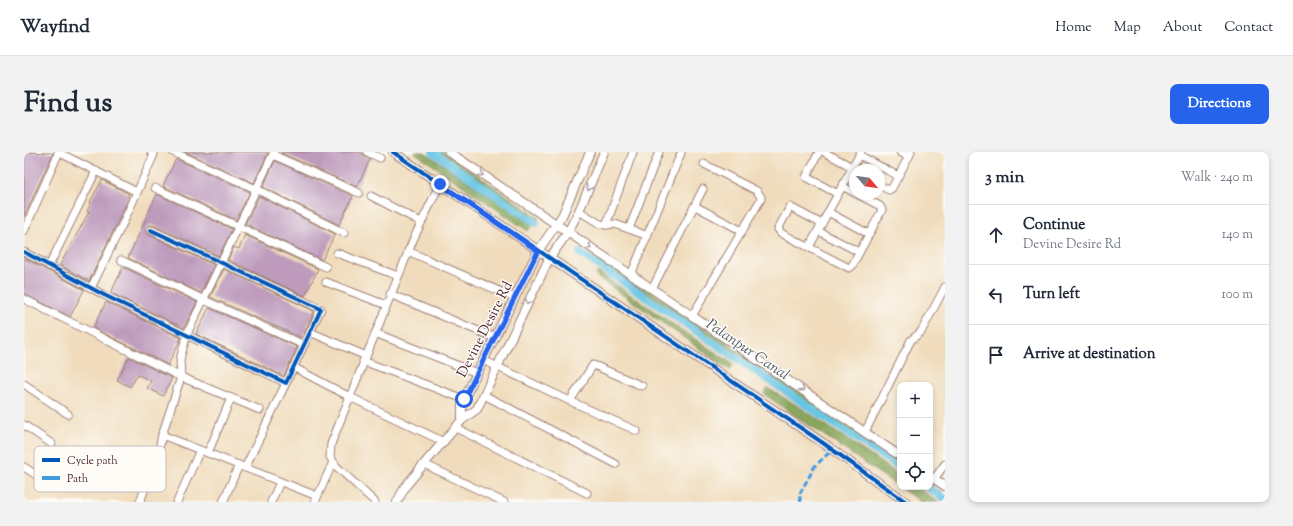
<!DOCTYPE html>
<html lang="en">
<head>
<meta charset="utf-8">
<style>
	:root { --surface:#fff; --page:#f2f2f3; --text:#1f2937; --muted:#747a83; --line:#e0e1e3; --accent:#2563eb }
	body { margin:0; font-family:"Sorts Mill Goudy",serif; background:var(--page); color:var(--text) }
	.controls { position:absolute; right:12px; bottom:12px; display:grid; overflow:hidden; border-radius:8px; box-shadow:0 2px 6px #0003 }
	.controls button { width:36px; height:36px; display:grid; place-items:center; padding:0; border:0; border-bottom:1px solid var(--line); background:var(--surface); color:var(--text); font:20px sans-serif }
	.compass { position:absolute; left:825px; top:12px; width:36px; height:36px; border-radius:50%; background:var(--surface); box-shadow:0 2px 6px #0003; rotate:119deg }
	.stop { position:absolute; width:12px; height:12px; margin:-9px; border:3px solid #2563eb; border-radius:50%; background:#fff }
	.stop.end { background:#2563eb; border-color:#fff; box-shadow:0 1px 4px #0008 }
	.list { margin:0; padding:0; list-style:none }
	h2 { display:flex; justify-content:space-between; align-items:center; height:52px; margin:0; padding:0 16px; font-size:17px }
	h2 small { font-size:13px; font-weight:400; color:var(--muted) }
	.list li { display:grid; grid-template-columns:26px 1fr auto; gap:12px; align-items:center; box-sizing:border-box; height:60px; padding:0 16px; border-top:1px solid var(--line) }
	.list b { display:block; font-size:15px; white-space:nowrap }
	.list p { margin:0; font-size:13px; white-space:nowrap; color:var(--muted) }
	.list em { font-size:13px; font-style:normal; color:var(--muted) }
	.icon { flex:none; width:22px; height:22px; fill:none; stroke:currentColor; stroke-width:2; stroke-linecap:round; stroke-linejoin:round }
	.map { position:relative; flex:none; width:921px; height:350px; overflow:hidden; border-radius:8px }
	header { display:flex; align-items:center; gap:24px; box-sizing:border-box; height:56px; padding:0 20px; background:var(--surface); border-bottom:1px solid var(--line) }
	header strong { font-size:19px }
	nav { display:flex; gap:22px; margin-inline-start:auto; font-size:14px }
	.intro { display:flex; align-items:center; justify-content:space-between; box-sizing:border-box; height:96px; padding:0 24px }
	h1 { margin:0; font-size:28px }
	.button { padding:10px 18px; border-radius:8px; background:var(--accent); color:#fff; font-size:14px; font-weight:700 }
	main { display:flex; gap:24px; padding:0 24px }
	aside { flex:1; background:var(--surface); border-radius:8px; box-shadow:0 2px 6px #0003 }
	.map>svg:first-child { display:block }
</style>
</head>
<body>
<header>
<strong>Wayfind</strong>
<nav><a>Home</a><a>Map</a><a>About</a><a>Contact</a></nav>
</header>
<div class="intro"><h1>Find us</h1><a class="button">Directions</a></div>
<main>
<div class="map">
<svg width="921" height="350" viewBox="0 0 921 350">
	<rect width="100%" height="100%" fill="#fdfcf7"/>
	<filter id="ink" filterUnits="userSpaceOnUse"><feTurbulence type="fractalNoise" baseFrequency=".025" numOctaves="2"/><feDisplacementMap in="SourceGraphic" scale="8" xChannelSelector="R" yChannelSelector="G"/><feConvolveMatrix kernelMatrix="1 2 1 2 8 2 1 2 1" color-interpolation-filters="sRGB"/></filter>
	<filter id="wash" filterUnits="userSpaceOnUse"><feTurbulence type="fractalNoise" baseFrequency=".012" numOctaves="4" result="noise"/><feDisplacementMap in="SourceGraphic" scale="16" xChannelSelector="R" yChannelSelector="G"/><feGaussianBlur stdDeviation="0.9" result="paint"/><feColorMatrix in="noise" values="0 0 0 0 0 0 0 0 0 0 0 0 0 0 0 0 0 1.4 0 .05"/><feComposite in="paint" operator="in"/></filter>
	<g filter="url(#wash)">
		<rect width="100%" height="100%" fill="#f0dcbc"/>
		<!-- forest -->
		<g fill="#88a75b" stroke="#696343">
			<polygon points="390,0 400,0 509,73 504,79"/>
			<polygon points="415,0 420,0 515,66 513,69"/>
			<polygon points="576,105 738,214 735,217 574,108"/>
			<polygon points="574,120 644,169 709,212 706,218 572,124"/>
			<polygon points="750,220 876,307 876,314 747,225"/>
			<polygon points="743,236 777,256 876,324 876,335 892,335 914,350 897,350 740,242"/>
		</g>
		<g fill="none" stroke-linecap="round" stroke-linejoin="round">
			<!-- canal -->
			<g stroke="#66c5e4" stroke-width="8">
				<polyline points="409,0 512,71"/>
				<polyline points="556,101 876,316"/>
				<polyline points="903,335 921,347"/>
			</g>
		</g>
		<g id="blocks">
			<!-- building -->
			<g fill="#be9bbd">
				<polygon points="0,0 29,1 0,65"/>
				<polygon points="161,0 242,0 244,1 230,31"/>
				<polygon points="258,0 336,0 341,4 346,7 333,35 257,1"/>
				<polygon points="152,7 226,40 212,68 139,34"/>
				<polygon points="251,9 329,44 315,73 239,35"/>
				<polygon points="78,28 105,42 104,45 105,46 65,129 36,113 65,60 63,59 67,51 66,50"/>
				<polygon points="133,42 208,77 195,104 129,73 126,73 123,76 122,79 125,83 190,113 177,141 104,106"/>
				<polygon points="235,44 311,82 298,108 221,72"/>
				<polygon points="221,83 294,117 281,144 204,108 210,95 215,97"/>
				<polygon points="0,106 60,138 46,165 0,142"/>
				<polygon points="99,115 173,150 160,176 87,141"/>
				<polygon points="200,117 290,159 278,186 186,145"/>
				<polygon points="82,150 157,186 144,213 69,176"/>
				<polygon points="185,156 273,195 260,224 172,182"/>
				<polygon points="105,205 148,226 139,244 123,236 127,229 114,223 106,235 93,228"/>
			</g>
		</g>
	</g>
	<g filter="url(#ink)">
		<use href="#blocks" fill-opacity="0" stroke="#9d7e74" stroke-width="1"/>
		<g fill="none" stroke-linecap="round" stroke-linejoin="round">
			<defs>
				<g id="minor">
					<polyline points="34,0 113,40"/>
					<polyline points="149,0 232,37 320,81"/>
					<polyline points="343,0 356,6"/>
					<polyline points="795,0 782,25 814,42"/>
					<polyline points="800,0 828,15"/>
					<polyline points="876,0 885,5"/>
					<polyline points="249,3 335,41"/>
					<polyline points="835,3 874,24"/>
					<polyline points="855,33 865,38 868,36 887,0"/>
					<polyline points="818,34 831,41"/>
					<polyline points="131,36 302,115"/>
					<polyline points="347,44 397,70"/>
					<polyline points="671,54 718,79"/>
					<polyline points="555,59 576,72 582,73 591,72 624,84"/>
					<polyline points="804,60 845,82"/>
					<polyline points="798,72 766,55 754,77 757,81 825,116 828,114 858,58 856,54 833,42"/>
					<polyline points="582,73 609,0"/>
					<polyline points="605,77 635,0"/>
					<polyline points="0,79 35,0"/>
					<polyline points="794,79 835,100"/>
					<polyline points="785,95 837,0"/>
					<polyline points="384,99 491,146"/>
					<polyline points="0,100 80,143 262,231 297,157 127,78"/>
					<polyline points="313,101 374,124"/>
					<polyline points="97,108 180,148 280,193"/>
					<polyline points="25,114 72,19"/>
					<polyline points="607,123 657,1"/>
					<polyline points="302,130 362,153"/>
					<polyline points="67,136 101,67 128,7 130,2 127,0"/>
					<polyline points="628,137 679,37"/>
					<polyline points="366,142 471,186"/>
					<polyline points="0,147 157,225 236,258"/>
					<polyline points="668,164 737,47 737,45 733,39 680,12"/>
					<polyline points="286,180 342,204"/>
					<polyline points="351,181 453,221"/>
					<polyline points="459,208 546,249 613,279"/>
					<polyline points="339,209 440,247"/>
					<polyline points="269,215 326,245 420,290"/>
					<polyline points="0,232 44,262"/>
					<polyline points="460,243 592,312"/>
					<polyline points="546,249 569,213 572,214 618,234"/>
					<polyline points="0,273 28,292"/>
					<polyline points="432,276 563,341"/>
					<polyline points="841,280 887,188 897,180 921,135"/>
					<polyline points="138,283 293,344"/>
					<polyline points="184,301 207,246"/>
					<polyline points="400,312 480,350"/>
					<polyline points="0,315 17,326"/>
					<polyline points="221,316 262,231"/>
					<polyline points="910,327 921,312"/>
					<polyline points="116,350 135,297 138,283 157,225 156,207 163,182 250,0"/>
					<polyline points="153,350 176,298"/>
					<polyline points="199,350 215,313"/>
					<polyline points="247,350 256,330"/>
					<polyline points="291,350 309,310"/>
					<polyline points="351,350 312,314 306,305 307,292 389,88 416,32"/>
				</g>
				<g id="tertiary">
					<polyline points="369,0 799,291 882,350"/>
					<polyline points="425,0 876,304"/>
					<polyline points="438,268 438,251 514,99 538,64 566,0"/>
					<polyline points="906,324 921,334"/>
					<polyline points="373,350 381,335 400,312 438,268 453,257 525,107 544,80 555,59 580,0"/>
				</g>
			</defs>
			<!-- minor casing -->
			<use href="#minor" stroke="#9d7e74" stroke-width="9"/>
			<!-- tertiary casing -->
			<use href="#tertiary" stroke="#9d7e74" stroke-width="10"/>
			<!-- minor -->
			<use href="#minor" stroke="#fff" stroke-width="7"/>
			<!-- tertiary -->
			<use href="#tertiary" stroke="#fff" stroke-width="8"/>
			<!-- quiet -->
			<polyline stroke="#409be1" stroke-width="3" stroke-dasharray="6 3" stroke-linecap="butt" points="777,350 775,343 791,314 808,298"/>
			<defs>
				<g id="cycleway">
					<polyline points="369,0 799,291 882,350"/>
					<polyline points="0,100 80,143 262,231 297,157 127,78"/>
				</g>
			</defs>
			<!-- cycleway casing -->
			<use href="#cycleway" stroke="#fdfcf7" stroke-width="6"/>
			<!-- cycleway -->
			<use href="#cycleway" stroke="#0057b8" stroke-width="4"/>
		</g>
		<!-- one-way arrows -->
		<defs><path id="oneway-chevron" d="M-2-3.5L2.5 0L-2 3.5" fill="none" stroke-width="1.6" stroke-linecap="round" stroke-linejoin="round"/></defs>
		<g stroke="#ae9aa0">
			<use href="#oneway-chevron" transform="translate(457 22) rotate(34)"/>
			<use href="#oneway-chevron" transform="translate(565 36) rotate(112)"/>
			<use href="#oneway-chevron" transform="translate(565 95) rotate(34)"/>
			<use href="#oneway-chevron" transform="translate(504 150) rotate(116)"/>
			<use href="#oneway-chevron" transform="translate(778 237) rotate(34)"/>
		</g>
	</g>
	<g fill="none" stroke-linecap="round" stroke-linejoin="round" filter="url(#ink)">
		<!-- route -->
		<polyline stroke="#2563eb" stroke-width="5" points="416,32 514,99 440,247"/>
	</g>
	<g text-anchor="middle" stroke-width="3" stroke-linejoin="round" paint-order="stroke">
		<!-- street labels -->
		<g font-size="14" fill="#4a1f2b" stroke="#fdfcf7">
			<text transform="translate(460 177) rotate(-63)" y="5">Devine Desire Rd</text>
		</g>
		<!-- water labels -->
		<g font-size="15" font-style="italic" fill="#54596c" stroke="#fdfcf7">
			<text transform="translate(724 197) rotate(34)" y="5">Palanpur Canal</text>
		</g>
	</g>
	<!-- legend -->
	<rect x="10" y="294" width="132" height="46" rx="6" fill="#fdfcf7" stroke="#c7baba" stroke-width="1"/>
	<rect x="18" y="306" width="18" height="4" fill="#0057b8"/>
	<rect x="18" y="324" width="18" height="4" fill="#409be1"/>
	<g font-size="11" fill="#4a1f2b">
		<text x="43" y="312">Cycle path</text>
		<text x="43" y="330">Path</text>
	</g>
</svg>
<div class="controls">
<button>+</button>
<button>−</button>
<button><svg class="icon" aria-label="locate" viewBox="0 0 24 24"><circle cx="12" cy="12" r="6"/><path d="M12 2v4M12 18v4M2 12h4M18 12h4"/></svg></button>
</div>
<svg class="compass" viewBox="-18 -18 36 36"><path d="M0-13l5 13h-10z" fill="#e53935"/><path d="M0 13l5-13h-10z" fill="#747a83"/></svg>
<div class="stop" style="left:440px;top:247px"></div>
<div class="stop end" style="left:416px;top:32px"></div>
</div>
<aside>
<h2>3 min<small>Walk · 240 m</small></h2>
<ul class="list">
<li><svg class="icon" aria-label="ahead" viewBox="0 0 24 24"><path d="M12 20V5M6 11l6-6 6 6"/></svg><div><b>Continue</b><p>Devine Desire Rd</p></div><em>140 m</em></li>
<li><svg class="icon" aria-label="left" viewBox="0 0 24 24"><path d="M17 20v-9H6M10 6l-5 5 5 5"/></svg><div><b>Turn left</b></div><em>100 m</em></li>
<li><svg class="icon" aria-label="arrive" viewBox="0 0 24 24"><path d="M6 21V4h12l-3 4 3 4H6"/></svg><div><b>Arrive at destination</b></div></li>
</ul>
</aside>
</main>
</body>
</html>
